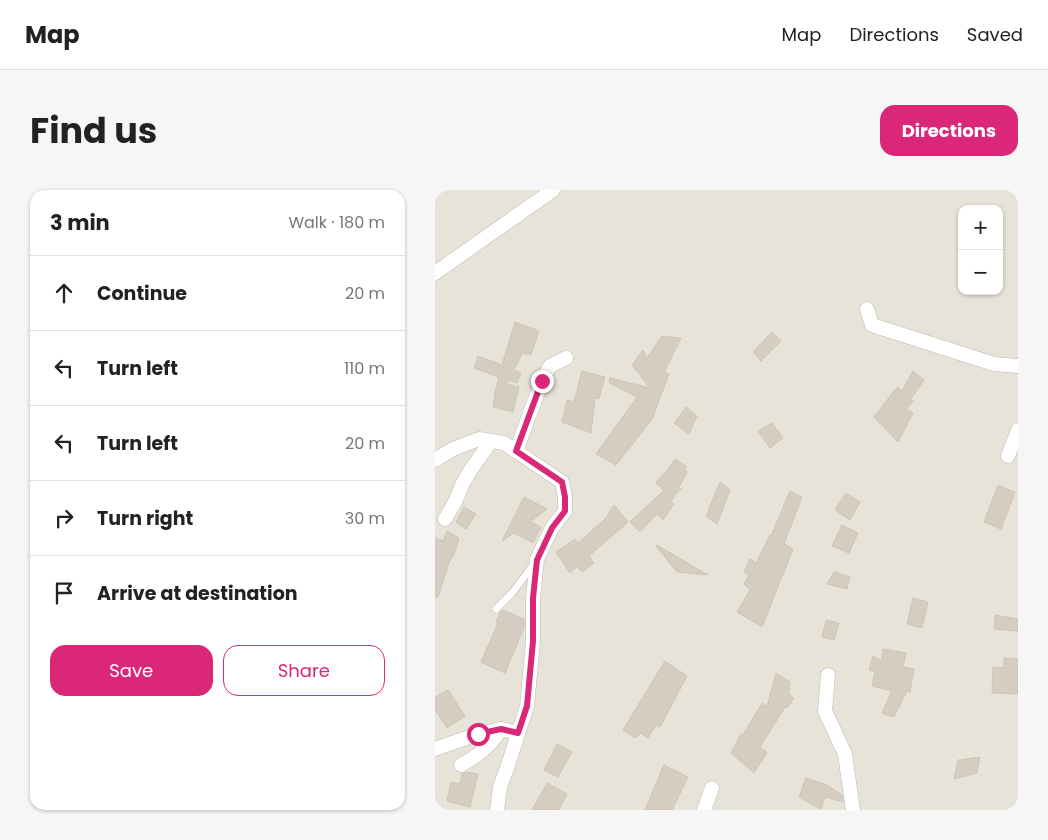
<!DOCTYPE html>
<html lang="en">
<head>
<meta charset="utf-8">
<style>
	:root { --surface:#fff; --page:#f6f6f6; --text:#222; --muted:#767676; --line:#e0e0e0; --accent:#db2777 }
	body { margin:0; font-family:Poppins,sans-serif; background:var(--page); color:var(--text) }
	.controls { position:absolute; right:15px; top:15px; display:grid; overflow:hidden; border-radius:10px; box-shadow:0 1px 4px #0004 }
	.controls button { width:45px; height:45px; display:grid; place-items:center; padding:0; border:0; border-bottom:1px solid var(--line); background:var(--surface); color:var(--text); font:25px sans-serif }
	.stop { position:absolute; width:15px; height:15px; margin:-11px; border:4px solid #db2777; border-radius:50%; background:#fff }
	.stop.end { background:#db2777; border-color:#fff; box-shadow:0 1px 5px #0008 }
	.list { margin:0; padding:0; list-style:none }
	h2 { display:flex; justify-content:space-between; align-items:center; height:65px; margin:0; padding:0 20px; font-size:21px }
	h2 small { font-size:16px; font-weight:400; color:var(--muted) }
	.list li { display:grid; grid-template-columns:32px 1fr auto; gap:15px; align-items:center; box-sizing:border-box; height:75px; padding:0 20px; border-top:1px solid var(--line) }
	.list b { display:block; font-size:19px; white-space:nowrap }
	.list em { font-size:16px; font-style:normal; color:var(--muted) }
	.actions { display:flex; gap:10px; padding:15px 20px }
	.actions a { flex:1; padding:11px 0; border:1px solid var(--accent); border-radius:15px; text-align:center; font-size:18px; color:var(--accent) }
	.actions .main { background:var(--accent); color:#fff }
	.icon { flex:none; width:28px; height:28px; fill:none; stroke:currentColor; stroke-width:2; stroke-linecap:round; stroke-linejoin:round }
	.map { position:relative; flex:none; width:583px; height:620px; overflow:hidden; border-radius:15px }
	header { display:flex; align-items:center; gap:30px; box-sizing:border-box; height:70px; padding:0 25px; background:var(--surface); border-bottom:1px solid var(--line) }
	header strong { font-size:24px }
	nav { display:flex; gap:28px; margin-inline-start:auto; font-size:18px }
	.intro { display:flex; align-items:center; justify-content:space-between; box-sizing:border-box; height:120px; padding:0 30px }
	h1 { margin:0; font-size:35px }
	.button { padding:12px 22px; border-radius:15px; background:var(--accent); color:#fff; font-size:18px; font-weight:700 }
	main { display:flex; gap:30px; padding:0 30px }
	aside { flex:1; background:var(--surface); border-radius:15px; box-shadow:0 1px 4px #0004 }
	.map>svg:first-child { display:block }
</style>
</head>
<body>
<header>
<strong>Map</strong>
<nav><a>Map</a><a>Directions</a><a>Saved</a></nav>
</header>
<div class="intro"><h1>Find us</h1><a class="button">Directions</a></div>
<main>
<aside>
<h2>3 min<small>Walk · 180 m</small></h2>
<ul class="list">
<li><svg class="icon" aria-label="ahead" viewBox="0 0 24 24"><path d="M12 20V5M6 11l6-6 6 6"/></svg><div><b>Continue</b></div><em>20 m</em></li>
<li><svg class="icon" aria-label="left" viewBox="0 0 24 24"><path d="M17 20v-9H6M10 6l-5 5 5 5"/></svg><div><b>Turn left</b></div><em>110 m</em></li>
<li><svg class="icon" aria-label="left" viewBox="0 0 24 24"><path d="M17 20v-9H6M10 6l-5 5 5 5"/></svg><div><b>Turn left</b></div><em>20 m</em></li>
<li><svg class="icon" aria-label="right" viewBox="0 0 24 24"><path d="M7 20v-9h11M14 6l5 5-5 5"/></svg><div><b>Turn right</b></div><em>30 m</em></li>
<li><svg class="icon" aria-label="arrive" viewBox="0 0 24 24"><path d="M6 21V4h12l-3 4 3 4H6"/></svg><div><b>Arrive at destination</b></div></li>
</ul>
<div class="actions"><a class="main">Save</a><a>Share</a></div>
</aside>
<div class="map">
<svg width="583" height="620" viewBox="0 0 583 620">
	<rect width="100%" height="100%" fill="#f4f1eb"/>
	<!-- residential -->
	<path fill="#e8e3d9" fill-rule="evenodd" d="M0 0H583V620H0ZM527 19H564V101H527Z"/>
	<!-- building -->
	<g fill="#d5cdc1" stroke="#cfc5b4">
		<polygon points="80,132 104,141 96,165 87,163 79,180 86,183 82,193 74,190 72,194 84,197 78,222 58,217 60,206 59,206 64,187 39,178 43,166 67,175"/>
		<polygon points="337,142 346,151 326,171 318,162"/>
		<polygon points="227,146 246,148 229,182 234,184 217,229 181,275 161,264 202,207 174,193 175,188 215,198 197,175 208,160 212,168"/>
		<polygon points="147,181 170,187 164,209 160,208 156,243 127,232 132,210 139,212"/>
		<polygon points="478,181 489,190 476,209 478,211 471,219 478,223 463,252 439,227 462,197 467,201"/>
		<polygon points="251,217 262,226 254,244 239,233"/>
		<polygon points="337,233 348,248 335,258 323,241"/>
		<polygon points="240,269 251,276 249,281 251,280 252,282 244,297 246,299 240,305 236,312 239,314 228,330 222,324 205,342 195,332 229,300 221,293 229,283 230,283"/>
		<polygon points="285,292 295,300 282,334 271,326"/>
		<polygon points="563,295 580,302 566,339 549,332"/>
		<polygon points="355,301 367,307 349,354 358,359 327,437 302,422 315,400 309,394 314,385 309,382 315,369 321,373 335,345 336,346"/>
		<polygon points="411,303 425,312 415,330 400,320"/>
		<polygon points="89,307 112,319 95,332 106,337 98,353 79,343 67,351"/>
		<polygon points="179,315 193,332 154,366 159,373 147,382 142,377 135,383 121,362 140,349 143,353 170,329"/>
		<polygon points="29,317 41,324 31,339 21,332"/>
		<polygon points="407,335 423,343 414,363 397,356"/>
		<polygon points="12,341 24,348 20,362 14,373 3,407 0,407 0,348 8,351"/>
		<polygon points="222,355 273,385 242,382 221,356"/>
		<polygon points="399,382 415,387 412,399 392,394"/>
		<polygon points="478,408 493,412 487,438 472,434"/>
		<polygon points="68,420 89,429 89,438 70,483 46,472 63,433 61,432 65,422"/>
		<polygon points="560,425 583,429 583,441 559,439"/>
		<polygon points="391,430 404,433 399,450 387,447"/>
		<polygon points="448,459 471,463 468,477 479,479 475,502 472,501 459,527 447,523 457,501 437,496 440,482 434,480 438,466 447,471"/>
		<polygon points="569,468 583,469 583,504 557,503 558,477 569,478"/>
		<polygon points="230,471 252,486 225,537 221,535 213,548 205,543 201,548 188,540"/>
		<polygon points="341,483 355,492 354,504 359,508 352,518 350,517 325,557 332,563 319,583 296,563 306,544 308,545 327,513 332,517"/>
		<polygon points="13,500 30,526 12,538 0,520 0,507"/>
		<polygon points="122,554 137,562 123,587 109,580"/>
		<polygon points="545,567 542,583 519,589 523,570"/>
		<polygon points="229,575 253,587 237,620 210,620"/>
		<polygon points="32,582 43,584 35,617 12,611 16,592 25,594 27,584"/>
		<polygon points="371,588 392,595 407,605 408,612 390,607 386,619 364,607"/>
		<polygon points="112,593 132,604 124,620 97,620"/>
	</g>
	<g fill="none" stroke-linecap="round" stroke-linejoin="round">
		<defs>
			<polyline id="service" points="61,419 77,403 99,374"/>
			<g id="minor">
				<polyline points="0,83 118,0"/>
				<polyline points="432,119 437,135 559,174 583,176"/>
				<polyline points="81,261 107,191 115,176 131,168"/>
				<polyline points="573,266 583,240"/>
				<polyline points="0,270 18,259 44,249 69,253 127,292 130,307 130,321 117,338 102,369 98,408 98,451 92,516 72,578 65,597 62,620"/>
				<polyline points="10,329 20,312 28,293 35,281 56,251"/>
				<polyline points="393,485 390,521 410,564 418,620"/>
				<polyline points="0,559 43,544 66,539 83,543"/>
				<path d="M26 575C43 566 56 556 66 539"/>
				<polyline points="269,620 277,598"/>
			</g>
		</defs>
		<!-- service casing -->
		<use href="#service" stroke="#bfb9ae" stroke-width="8"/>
		<!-- minor casing -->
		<use href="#minor" stroke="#bfb9ae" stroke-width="15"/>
		<!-- service -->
		<use href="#service" stroke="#fff" stroke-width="7"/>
		<!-- minor -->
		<use href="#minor" stroke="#fff" stroke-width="14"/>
	</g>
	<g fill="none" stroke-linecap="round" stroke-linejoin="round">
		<!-- route -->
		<polyline stroke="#db2777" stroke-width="6" points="43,544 66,539 83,543 92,516 98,451 98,408 102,370 117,338 130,321 130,307 127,292 81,261 107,191"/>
	</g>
</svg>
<div class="controls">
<button>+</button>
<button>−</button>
</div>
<div class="stop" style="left:43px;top:544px"></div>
<div class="stop end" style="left:107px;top:191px"></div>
</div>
</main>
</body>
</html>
